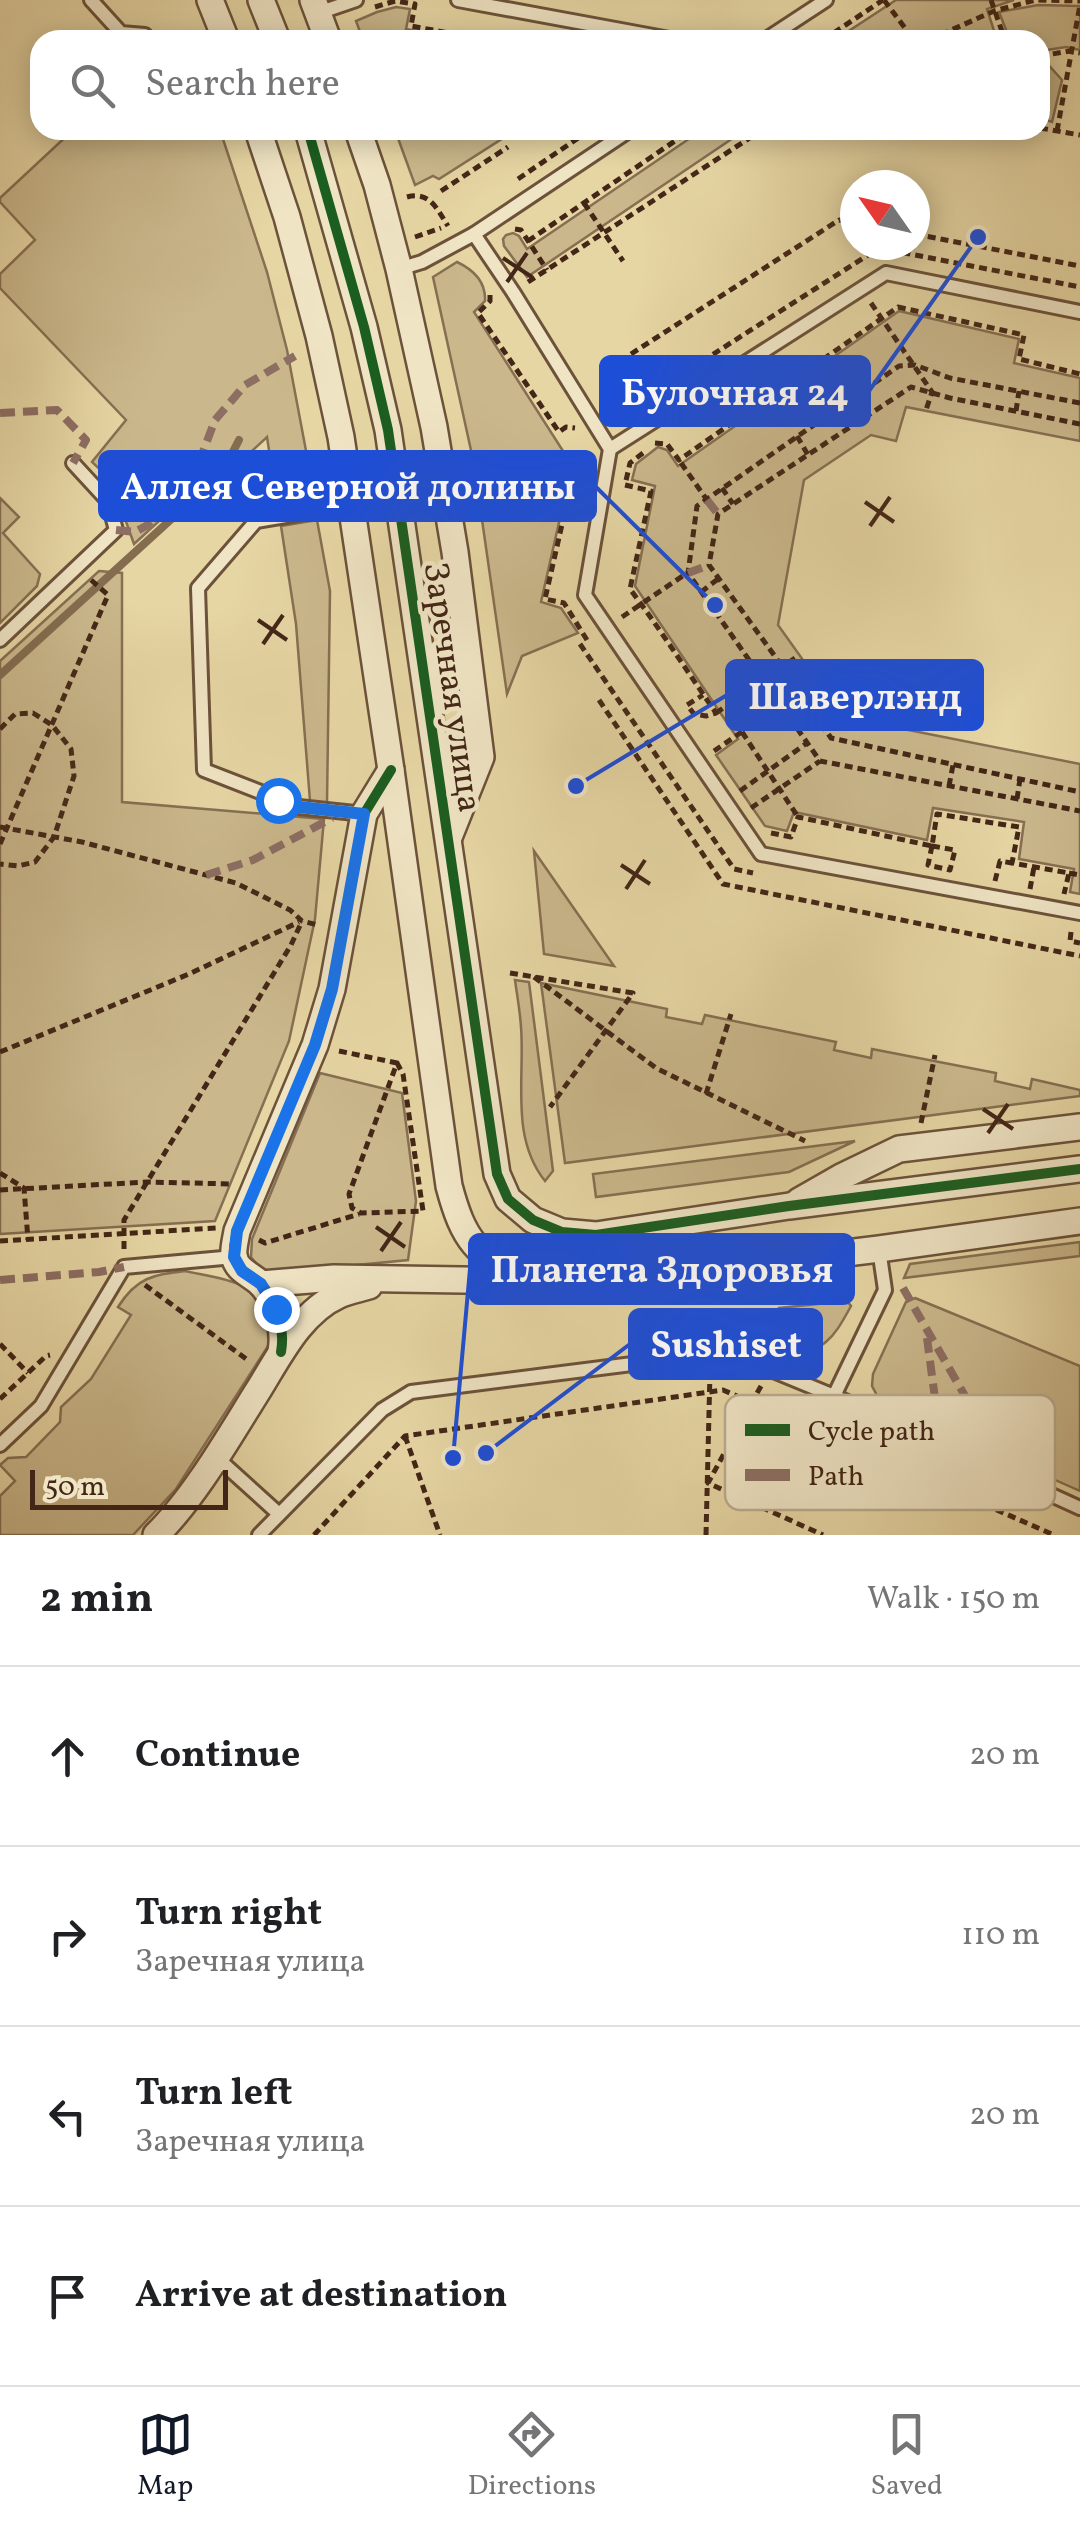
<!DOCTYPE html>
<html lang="en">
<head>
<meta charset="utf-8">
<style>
	:root { --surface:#fff; --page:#f2f2f2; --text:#202124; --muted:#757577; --line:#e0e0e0; --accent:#111827 }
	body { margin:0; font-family:Vollkorn,serif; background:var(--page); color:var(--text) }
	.compass { position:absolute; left:840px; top:170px; width:90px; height:90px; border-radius:50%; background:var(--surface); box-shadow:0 5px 25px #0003; rotate:304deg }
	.scale { position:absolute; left:30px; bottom:25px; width:198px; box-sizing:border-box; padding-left:10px; border:5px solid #432617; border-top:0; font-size:28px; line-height:35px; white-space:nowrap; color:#432617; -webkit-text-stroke:8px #efe4c4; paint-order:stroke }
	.stop { position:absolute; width:30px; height:30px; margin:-22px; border:8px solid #1a73e8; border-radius:50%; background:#fff }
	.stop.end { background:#1a73e8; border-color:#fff; box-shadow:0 2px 10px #0008 }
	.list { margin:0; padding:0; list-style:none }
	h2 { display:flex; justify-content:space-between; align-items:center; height:130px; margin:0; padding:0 40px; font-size:42px }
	h2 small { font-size:32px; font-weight:400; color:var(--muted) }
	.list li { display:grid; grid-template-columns:65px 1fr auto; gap:30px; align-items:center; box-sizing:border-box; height:180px; padding:0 40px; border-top:2px solid var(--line) }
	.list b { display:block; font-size:38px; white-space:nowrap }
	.list p { margin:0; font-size:32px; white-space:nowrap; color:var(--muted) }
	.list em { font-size:32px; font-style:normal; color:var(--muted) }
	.icon { flex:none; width:55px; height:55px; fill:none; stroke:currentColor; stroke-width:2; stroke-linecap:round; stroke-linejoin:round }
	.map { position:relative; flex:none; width:1080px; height:1535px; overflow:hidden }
	.search { position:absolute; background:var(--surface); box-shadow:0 5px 25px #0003; left:30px; right:30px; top:30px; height:110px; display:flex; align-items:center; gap:25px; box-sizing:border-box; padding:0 35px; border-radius:30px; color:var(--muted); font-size:38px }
	.sheet { height:850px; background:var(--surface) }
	nav { display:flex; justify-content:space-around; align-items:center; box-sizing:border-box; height:140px; border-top:2px solid var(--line); background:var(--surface); font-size:28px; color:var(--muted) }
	nav a { display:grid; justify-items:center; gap:5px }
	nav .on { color:var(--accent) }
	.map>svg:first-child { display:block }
</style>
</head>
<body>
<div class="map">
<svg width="1080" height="1535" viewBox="0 0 1080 1535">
	<rect width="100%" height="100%" fill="#e6d6a4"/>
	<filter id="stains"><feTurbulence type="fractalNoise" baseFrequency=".002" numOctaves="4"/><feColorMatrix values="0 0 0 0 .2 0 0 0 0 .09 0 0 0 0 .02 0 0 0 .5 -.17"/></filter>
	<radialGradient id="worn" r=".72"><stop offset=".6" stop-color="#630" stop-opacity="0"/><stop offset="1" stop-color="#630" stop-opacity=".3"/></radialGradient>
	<!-- green -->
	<g fill="#cab88c" stroke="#866f52" stroke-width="2.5">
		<polygon points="896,0 1014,0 987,9 997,40 835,40"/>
		<polygon points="1038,5 1080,6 1080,50 1066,47 1040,51 1040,40 1010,40 999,12"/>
		<polygon points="396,7 410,9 406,29 466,40 363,40 356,21 377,12"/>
		<polygon points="1040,60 1044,60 1062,80 1052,122 1040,118"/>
		<polygon points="73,130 220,130 267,272 287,350 314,493 277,503 267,437 237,465 225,457 210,474 134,544 119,502 126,494 92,462 126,420 0,288 0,274 35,240 0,202 0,198"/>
		<polygon points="395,130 516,130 439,179 433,176 415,185"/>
		<polygon points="702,130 745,130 527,277 504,246 503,239 506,235 513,233 519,236 527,249"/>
		<path d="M457 262C474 270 486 282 485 301L474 312 572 465 541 602 561 608 578 633 522 656 507 694 474 464 433 277Z"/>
		<polygon points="899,311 1019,339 1014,363 1080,378 1080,441 906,407 896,441 871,435 804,480 778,625 815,677 832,669 855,669 843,717 1080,764 1080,894 1070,892 1074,869 1019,859 1024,822 933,808 927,840 794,812 787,831 765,826 716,755 738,739 635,586 655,486 632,480 636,464 658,447 667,450 678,466"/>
		<polygon points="0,498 19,517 3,533 40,574 37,586 0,623"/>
		<polygon points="317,520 330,591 327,803 310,801 296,624 281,526"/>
		<polygon points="99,571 122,573 122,802 324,819 315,919 289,1041 215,1221 0,1234 0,661"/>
		<polygon points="534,851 614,966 544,954"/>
		<path d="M515 980 529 982 553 1171 545 1181C510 1137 525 1079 521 1027 520 1011 517 995 515 980Z"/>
		<polygon points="541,983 667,1009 666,1017 702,1024 705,1015 836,1042 834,1050 871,1058 872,1049 996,1073 995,1081 1030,1089 1032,1079 1080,1090 1080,1096 565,1163"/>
		<polygon points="320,1073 402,1093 416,1201 408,1260 274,1273 260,1268 251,1257 252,1239"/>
		<polygon points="855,1141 789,1172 596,1197 593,1174"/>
		<polygon points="1080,1242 1080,1256 904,1278 910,1264"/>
		<path d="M185 1271C216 1278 265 1281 272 1319 273 1326 271 1336 270 1343L176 1489 133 1535H0V1496L15 1481 0 1465 8 1458 26 1457 60 1422 61 1407 91 1379 131 1315 118 1307C137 1277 153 1275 185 1271Z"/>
		<polygon points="915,1298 1080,1366 1080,1491 881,1403 872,1386 873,1374 906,1302"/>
		<path d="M847 1301 851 1306C831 1343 826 1346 787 1361L752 1347 751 1340 763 1321 779 1308Z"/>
	</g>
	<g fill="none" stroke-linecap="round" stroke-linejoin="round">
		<!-- stream -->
		<polyline stroke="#846c4f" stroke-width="8" points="0,675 222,473 239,440"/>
		<defs>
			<g id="lane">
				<polyline points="91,0 121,33 145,35"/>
				<polyline points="458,0 675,40"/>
				<polyline points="318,13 356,0"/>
				<polyline points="765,40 826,0"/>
				<polyline points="474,234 513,292 610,449 585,595 761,854 1080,913"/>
				<polyline points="399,269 422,262 474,234 630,130"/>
				<polyline points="610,449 886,273 1080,312"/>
				<polyline points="351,505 256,521 198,588 204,770 299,807 364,814"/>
				<polyline points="0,640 116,530 108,501 73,463"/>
				<polyline points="879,1249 885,1290 834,1396 1080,1508"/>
				<polyline points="0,1445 41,1406 124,1267 234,1257"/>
				<polyline points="216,1457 279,1514"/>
				<polyline points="259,1535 382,1410 411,1392 711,1354 749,1361 834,1396"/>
			</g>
			<g id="street">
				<polyline points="210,0 226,40"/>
				<polyline points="261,0 277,40"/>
				<polyline points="313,0 328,40"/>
				<path d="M258 130 287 217 319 336 341 437 391 770 449 1186C464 1242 476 1253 525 1281"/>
				<polyline points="308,130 364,327 388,430 497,1174 508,1199 533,1220 562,1232 596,1235 789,1206 1080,1169"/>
				<polyline points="358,130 377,185 399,269 434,427 455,552 481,757 449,837"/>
				<polyline points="799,1201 841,1177 899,1149 1080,1127"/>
				<polyline points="261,1284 334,1278 525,1281 561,1285 602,1283 879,1249 1080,1221"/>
				<path d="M281 1352C285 1328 278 1303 261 1284 251 1274 236 1271 234 1255 233 1248 236 1238 237 1231L315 1045 332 989 364 814 391 770"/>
				<path d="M156 1535C195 1497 230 1435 259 1389 280 1355 301 1312 339 1295 348 1291 359 1289 369 1286"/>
			</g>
		</defs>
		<!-- lane casing -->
		<use href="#lane" stroke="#6c523a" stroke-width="18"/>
		<!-- street casing -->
		<use href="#street" stroke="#6c523a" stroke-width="30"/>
		<!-- path -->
		<g stroke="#432617" stroke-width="5" stroke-dasharray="8 5" stroke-linecap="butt">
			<polyline points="884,0 914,40"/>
			<polyline points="991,0 1005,40"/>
			<polyline points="375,7 395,1 415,4 411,26 487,40"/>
			<polyline points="823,40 883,0"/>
			<polyline points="929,40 994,11 1036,0 1080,1"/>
			<polyline points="1040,56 1070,51 1080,53"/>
			<polyline points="1040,128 1080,135"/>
			<polyline points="1057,131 1080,5"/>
			<polyline points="518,179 590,130"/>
			<polyline points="441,191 508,147"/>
			<path d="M407 197C430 191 437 209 448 226"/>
			<polyline points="584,203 623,261"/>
			<polyline points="515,229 521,230 547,270"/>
			<polyline points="915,234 1080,266"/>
			<polyline points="415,237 441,228"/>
			<polyline points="528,241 691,130"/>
			<polyline points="528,282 762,130"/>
			<polyline points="490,295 490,301 478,313 559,432 566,427 575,428"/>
			<polyline points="871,303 932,392 926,410"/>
			<polyline points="631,354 839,220 855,223"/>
			<polyline points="604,398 611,407 626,410 879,248 1080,287"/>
			<polyline points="1080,403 950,378 915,365 899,366 697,506 688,573 820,761 1080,811"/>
			<polyline points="839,408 851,426"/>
			<polyline points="1016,411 1019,391"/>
			<polyline points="1080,424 950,398 911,387 718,514 709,565 792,680 831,738 1080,792"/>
			<polyline points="797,436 808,455"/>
			<polyline points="655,443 667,444 679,460 898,307 1024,335 1019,359 1080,374"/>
			<path d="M643 453 630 463 625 485 651 491 630 589C660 629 687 671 716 713L706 716 694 714 687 705 703 695"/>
			<polyline points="681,463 707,500"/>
			<polyline points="722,488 733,504"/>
			<polyline points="701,592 718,579"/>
			<polyline points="622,617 687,573"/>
			<polyline points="587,640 564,603 545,599 574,472 588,475"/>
			<polyline points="580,644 734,869 753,873"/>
			<polyline points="599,700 723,884 1080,956"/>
			<polyline points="716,713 795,658"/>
			<polyline points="0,729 15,714 33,713 52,725 71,749 74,776 54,837 35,862 18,866 0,864"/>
			<polyline points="742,732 798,817"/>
			<polyline points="714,751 810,685"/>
			<polyline points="949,786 953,765"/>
			<polyline points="740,791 807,743"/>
			<polyline points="1017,799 1020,779"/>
			<polyline points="751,808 820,761"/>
			<polyline points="0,827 82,842 236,883 290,910 302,921 318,925"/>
			<polyline points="771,833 791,837 798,817 932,846 937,814 1019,827 1012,863 1069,873 1064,894"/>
			<polyline points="0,844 108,595 90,579"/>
			<polygon points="932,846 955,850 950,870 928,865"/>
			<polyline points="1069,873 1080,875"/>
			<polyline points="995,881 1000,861 1012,863"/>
			<polyline points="1030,889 1034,867"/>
			<polyline points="1071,932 1070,941 1080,943"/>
			<polyline points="510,973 633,993 550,1107"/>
			<polyline points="534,977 656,1068 805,1141"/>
			<polyline points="339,1051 397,1063 349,1194 352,1208 361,1213 423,1211 403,1074 397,1063"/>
			<polyline points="0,1052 189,974 299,922"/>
			<polyline points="706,1094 731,1014"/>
			<polyline points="921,1123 935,1055"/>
			<polyline points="0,1173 24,1188 28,1240"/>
			<polyline points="0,1190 147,1182 232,1184"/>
			<polyline points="259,1240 265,1243 359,1214"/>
			<polyline points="0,1241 216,1228"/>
			<polyline points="124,1249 124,1220 291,945 302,921"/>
			<polyline points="145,1285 249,1361"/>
			<polyline points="0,1344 28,1373"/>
			<polyline points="761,1386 708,1483 823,1535"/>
			<polyline points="0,1399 46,1356 50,1355"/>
			<polyline points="405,1436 440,1535"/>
			<polyline points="314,1535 405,1436 723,1390 1054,1535"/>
			<polyline points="706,1535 710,1372"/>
		</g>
		<!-- lane -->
		<use href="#lane" stroke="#efe4c4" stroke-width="12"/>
		<!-- street -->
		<use href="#street" stroke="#efe4c4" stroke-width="25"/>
		<!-- quiet -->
		<g stroke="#8d6e63" stroke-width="8" stroke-dasharray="15 8" stroke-linecap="butt">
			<polyline points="0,413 57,410 86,440 73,463"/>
			<polyline points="707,500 718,514"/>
			<polyline points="116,530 135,532 146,526 187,485 195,473 215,420 245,385 295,356"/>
			<polyline points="688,573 709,565"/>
			<polyline points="206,875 253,860 332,818"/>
			<polyline points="0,1280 99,1272 124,1267"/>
			<polyline points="903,1288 1011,1476"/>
			<polyline points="927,1338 941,1444"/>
		</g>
		<defs>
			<g id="cycleway">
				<polyline points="308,130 364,327 388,430 497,1174 508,1199 533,1220 562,1232 596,1235 789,1206 1080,1169"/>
				<path d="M281 1352C285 1328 278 1303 261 1284 251 1274 236 1271 234 1255 233 1248 236 1238 237 1231L315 1045 332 989 364 814 391 770"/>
			</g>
		</defs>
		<!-- cycleway casing -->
		<use href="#cycleway" stroke="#efe4c4" stroke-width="16"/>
		<!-- cycleway -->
		<use href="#cycleway" stroke="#1b5e20" stroke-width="10"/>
	</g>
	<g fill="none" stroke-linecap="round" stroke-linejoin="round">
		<!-- route -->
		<polyline stroke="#1a73e8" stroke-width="12" points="276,1309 261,1284 242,1271 234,1257 237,1231 315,1045 332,989 364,814 299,807 278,800"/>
	</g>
	<!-- ticks -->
	<path fill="none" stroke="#432617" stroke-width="4" d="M503 258 532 277M507 282 527 253M865 502 894 522M870 526 890 497M258 620 287 640M263 644 283 615M621 865 650 884M626 889 645 860M983 1109 1013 1129M988 1133 1008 1104M376 1227 405 1247M381 1251 401 1222"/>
	<g text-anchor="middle" stroke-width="9" stroke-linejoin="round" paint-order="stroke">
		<!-- street labels -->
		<g font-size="35" fill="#432617" stroke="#efe4c4">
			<text transform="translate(454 687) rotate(82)" y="12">Заречная улица</text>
		</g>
	</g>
	<!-- legend -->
	<rect x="725" y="1395" width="330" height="115" rx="15" fill="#efe4c4" stroke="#bbab90" stroke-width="2.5"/>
	<rect x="745" y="1424" width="45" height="12" fill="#1b5e20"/>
	<rect x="745" y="1469" width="45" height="12" fill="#8d6e63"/>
	<g font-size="28" fill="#432617">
		<text x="808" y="1440">Cycle path</text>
		<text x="808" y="1485">Path</text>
	</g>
	<!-- callouts -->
	<path fill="none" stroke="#1d4ed8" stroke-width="4" d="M978 237L869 391M715 605L595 486M576 786L727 695M453 1458L470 1269M486 1453L630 1344"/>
	<g fill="#1d4ed8" stroke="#efe4c4" stroke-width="4">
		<circle cx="978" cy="237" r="10"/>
		<circle cx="715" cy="605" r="10"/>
		<circle cx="576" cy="786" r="10"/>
		<circle cx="453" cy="1458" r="10"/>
		<circle cx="486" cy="1453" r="10"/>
	</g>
	<g fill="#1d4ed8" stroke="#1d4ed8" stroke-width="4">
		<rect x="601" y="357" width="268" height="68" rx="10"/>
		<rect x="100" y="452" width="495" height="68" rx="10"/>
		<rect x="727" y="661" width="255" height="68" rx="10"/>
		<rect x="470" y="1235" width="383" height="68" rx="10"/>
		<rect x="630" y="1310" width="191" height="68" rx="10"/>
	</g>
	<g font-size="38" text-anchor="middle" font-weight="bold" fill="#fff">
		<text x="735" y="405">Булочная 24</text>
		<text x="348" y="499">Аллея Северной долины</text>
		<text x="855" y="709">Шаверлэнд</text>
		<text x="662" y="1282">Планета Здоровья</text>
		<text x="726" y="1357">Sushiset</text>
	</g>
	<rect width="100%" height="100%" filter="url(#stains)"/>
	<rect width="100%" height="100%" fill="url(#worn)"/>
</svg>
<svg class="compass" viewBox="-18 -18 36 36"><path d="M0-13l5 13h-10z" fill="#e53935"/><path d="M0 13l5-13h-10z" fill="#757577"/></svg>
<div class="scale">50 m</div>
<div class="stop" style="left:278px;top:800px"></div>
<div class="stop end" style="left:276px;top:1309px"></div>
<div class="search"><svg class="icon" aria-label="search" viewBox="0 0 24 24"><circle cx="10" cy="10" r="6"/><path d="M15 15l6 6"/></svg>Search here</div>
</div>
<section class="sheet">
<h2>2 min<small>Walk · 150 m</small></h2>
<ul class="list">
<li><svg class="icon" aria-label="ahead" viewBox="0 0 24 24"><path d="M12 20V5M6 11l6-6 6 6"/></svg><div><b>Continue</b></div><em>20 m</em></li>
<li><svg class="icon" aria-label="right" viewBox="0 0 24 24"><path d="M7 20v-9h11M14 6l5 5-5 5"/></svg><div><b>Turn right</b><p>Заречная улица</p></div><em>110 m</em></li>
<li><svg class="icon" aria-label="left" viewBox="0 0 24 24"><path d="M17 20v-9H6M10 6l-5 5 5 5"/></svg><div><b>Turn left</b><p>Заречная улица</p></div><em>20 m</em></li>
<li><svg class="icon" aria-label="arrive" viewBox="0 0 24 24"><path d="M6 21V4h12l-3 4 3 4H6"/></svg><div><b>Arrive at destination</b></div></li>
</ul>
</section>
<nav>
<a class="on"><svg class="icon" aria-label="map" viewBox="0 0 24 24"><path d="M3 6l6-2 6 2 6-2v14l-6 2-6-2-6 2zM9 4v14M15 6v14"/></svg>Map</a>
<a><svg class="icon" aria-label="directions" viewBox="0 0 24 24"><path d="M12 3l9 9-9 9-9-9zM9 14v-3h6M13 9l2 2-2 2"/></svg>Directions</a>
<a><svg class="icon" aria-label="saved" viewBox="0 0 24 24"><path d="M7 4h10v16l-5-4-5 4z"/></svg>Saved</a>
</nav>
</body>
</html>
